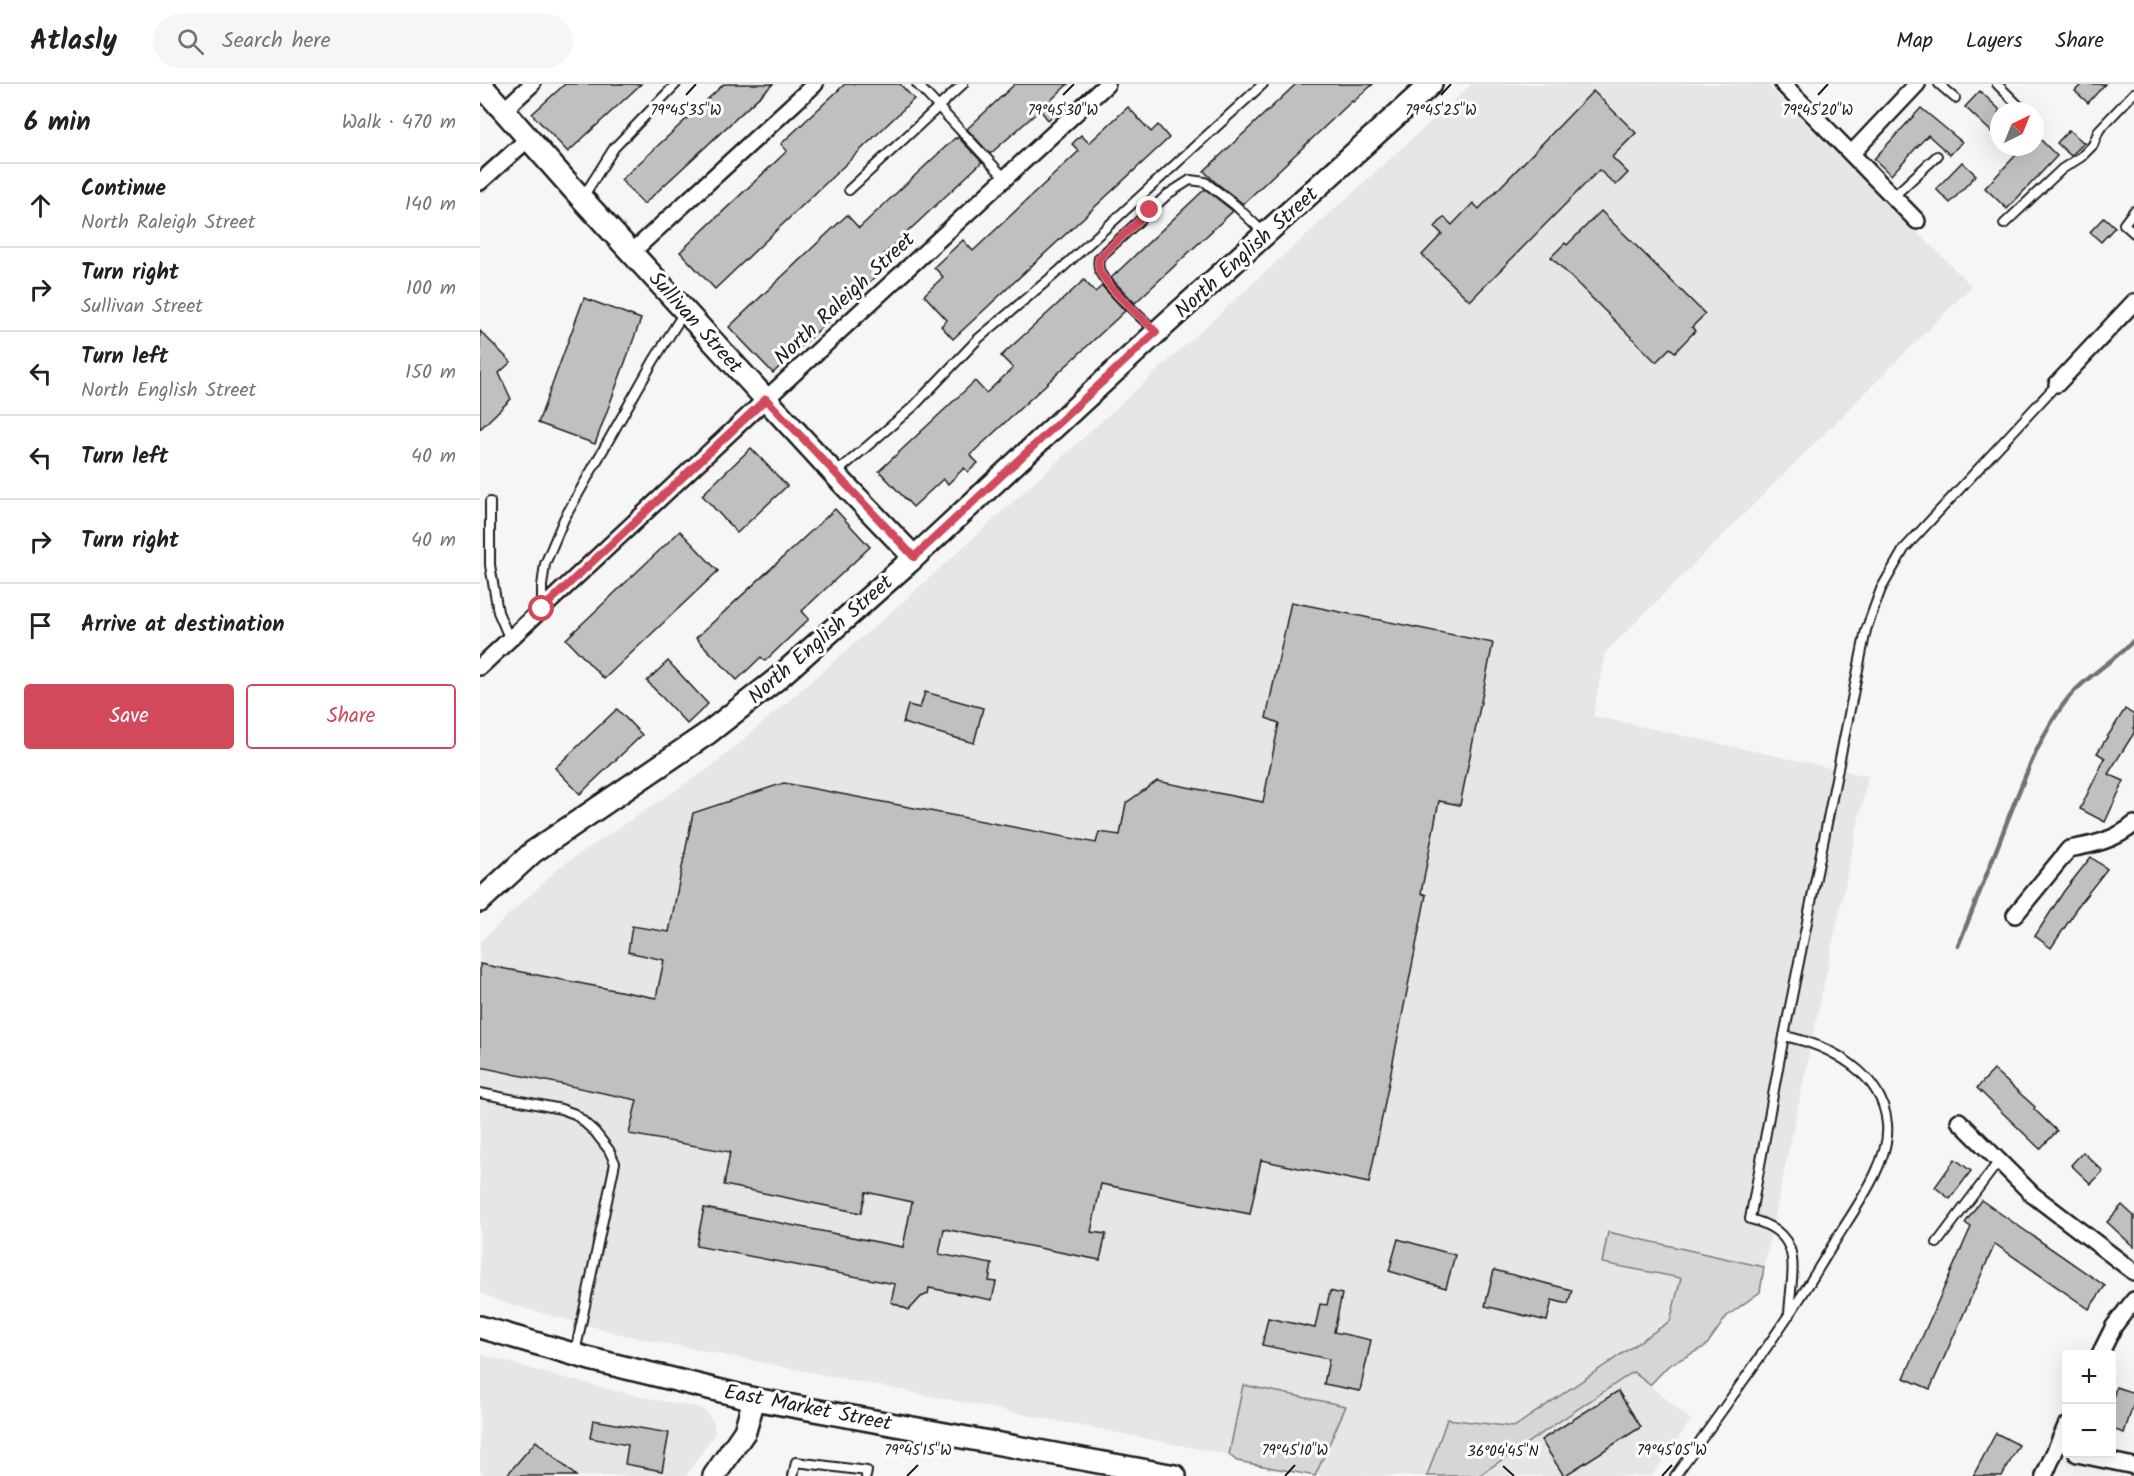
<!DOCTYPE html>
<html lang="en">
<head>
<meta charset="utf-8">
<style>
	:root { --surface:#fff; --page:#f6f6f6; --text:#202124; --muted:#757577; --line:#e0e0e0; --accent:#d1495b }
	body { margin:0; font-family:Kalam,sans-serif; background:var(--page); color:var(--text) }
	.controls { position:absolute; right:18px; bottom:18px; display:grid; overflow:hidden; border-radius:6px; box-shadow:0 6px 24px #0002 }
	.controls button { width:54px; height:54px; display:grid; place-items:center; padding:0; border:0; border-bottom:2px solid var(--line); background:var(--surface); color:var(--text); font:30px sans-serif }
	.compass { position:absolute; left:1510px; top:18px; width:54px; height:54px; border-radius:50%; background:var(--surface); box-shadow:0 6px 24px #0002; rotate:43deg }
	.stop { position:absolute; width:18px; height:18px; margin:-14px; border:4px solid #d1495b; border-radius:50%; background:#fff }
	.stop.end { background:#d1495b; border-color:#fff; box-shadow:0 2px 6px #0008 }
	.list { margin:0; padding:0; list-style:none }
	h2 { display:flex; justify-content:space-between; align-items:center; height:78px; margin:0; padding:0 24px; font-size:26px }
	h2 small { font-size:20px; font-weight:400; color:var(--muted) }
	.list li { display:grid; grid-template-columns:39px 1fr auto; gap:18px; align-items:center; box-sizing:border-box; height:84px; padding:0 24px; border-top:2px solid var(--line) }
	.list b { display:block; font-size:22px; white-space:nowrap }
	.list p { margin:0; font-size:20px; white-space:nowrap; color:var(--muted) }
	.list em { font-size:20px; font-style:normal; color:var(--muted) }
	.actions { display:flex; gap:12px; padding:18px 24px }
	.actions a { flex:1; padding:14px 0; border:2px solid var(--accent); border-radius:6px; text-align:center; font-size:21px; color:var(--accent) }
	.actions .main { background:var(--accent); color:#fff }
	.icon { flex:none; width:33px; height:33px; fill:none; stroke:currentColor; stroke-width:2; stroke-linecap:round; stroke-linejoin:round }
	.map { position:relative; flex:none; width:1654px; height:1392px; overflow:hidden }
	header { display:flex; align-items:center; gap:36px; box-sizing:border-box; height:84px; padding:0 30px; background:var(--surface); border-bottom:2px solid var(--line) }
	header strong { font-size:28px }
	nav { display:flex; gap:33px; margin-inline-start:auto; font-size:21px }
	.search { width:420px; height:54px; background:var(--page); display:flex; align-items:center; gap:15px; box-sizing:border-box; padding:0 21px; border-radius:33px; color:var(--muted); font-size:22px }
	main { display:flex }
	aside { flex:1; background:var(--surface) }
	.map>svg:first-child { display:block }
</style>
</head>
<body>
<header>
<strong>Atlasly</strong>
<div class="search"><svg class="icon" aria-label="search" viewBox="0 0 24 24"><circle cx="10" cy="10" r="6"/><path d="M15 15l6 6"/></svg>Search here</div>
<nav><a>Map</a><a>Layers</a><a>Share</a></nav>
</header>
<main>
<aside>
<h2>6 min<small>Walk · 470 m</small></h2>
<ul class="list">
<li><svg class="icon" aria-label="ahead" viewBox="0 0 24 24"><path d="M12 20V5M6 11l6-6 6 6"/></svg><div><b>Continue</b><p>North Raleigh Street</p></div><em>140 m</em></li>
<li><svg class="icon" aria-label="right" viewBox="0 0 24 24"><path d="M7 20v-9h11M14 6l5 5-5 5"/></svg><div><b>Turn right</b><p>Sullivan Street</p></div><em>100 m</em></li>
<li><svg class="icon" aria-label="left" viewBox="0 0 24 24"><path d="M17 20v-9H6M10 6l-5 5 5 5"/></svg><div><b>Turn left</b><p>North English Street</p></div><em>150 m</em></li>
<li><svg class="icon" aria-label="left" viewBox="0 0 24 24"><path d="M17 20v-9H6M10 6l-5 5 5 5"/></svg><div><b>Turn left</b></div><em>40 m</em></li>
<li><svg class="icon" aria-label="right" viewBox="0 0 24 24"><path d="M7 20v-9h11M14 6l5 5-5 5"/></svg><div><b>Turn right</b></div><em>40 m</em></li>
<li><svg class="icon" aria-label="arrive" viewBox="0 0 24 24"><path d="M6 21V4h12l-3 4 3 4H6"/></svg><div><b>Arrive at destination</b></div></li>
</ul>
<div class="actions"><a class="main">Save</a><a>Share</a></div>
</aside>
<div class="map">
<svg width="1654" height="1392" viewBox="0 0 1654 1392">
	<rect width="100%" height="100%" fill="#f6f6f6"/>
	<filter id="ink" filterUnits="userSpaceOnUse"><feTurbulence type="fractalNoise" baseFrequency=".0167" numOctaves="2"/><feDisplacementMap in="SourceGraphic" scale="12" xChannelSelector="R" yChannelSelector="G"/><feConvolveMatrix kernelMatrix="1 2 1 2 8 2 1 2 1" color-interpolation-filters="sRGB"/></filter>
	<g filter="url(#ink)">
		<!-- built -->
		<g fill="#e6e6e6">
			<polygon points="992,0 1286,0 1492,202 1125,569 1113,632 1388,692 1284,1183 1128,1148 1123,1179 1201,1193 1190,1237 1034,1343 967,1335 947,1392 835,1392 866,1322 763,1301 749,1371 148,1252 28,1220 0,1209 0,858 80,783 235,680 425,516"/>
			<polygon points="0,1270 69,1290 161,1313 220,1324 226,1328 233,1338 235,1349 206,1392 6,1392 0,1386"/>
			<polygon points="1153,1287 1211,1336 1172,1392 998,1392"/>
		</g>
		<!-- green -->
		<g fill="#d6d6d6" stroke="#797979" stroke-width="1.5">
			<polygon points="1128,1148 1284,1183 1280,1208 1247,1232 1226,1262 1188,1282 1170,1301 1153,1288 998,1392 947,1392 967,1335 1034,1343 1190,1237 1201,1194 1122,1179"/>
			<polygon points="763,1301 866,1322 835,1392 757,1377 749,1371"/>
		</g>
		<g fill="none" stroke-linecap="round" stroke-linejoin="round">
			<!-- stream -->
			<path stroke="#727272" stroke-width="4.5" d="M1478 862C1495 820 1512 778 1528 735 1544 695 1562 646 1589 613 1608 591 1634 577 1654 556"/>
		</g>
		<!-- building -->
		<g fill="#c0c0c0" stroke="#1c1c1c" stroke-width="1.5">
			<polygon points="85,0 161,0 88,68 52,30"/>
			<polygon points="244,0 293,0 164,120 141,96"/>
			<polygon points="365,0 420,0 434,15 235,205 200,168 307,67 301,60"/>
			<polygon points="535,0 588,0 570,17 579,26 568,36 560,26 510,70 487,45"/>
			<polygon points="816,0 893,0 873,18 872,17 764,119 762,119 734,97 724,87"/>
			<polygon points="1602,0 1625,0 1608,19 1595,7"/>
			<polygon points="1113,7 1156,49 1132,73 1148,89 1136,101 1119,86 990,217 942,171 962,150 955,143 964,133 972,141 993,119 999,125"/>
			<polygon points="1500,7 1519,25 1519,55 1485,23"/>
			<polygon points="648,23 671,48 678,41 689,54 473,255 461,242 467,236 444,211 463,193 454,183 483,156 493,167 599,67 592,60 601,51 609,59"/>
			<polygon points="1441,24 1482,58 1470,71 1448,51 1411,91 1394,75"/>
			<polygon points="1589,46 1604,59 1591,72 1577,59"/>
			<polygon points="1555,50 1577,72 1527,125 1505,104 1536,71 1527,63 1555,63"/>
			<polygon points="478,53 502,78 404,170 411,178 293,289 249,243 367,131 379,144 475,54 476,55"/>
			<polygon points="1482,78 1496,91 1470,119 1456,105"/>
			<polygon points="725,105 753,127 655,219 631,194"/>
			<polygon points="1121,127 1225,230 1212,243 1215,247 1195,268 1190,264 1176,278 1071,173 1085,159 1087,161"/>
			<polygon points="1624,133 1635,143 1621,158 1610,148"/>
			<polygon points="604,196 615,208 622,202 645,227 490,371 498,379 488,388 484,384 468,400 463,395 433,423 399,387 495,297 506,309 533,284 521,272"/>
			<polygon points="104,214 161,235 115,360 58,339"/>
			<polygon points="0,247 31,278 19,289 31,315 0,345"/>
			<polygon points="271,364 307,402 257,449 222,411"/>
			<polygon points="355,425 390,463 322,527 329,535 285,577 281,573 257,596 216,554"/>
			<polygon points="200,447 238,487 124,595 86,555"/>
			<polygon points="811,518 1013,559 980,721 959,717 941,809 946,811 889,1099 781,1076 770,1130 621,1100 611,1148 626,1150 620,1176 464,1145 459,1170 512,1180 509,1197 516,1198 512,1216 449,1204 448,1210 441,1213 429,1226 411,1218 415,1200 216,1162 224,1124 423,1163 432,1118 386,1108 381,1129 244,1101 250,1068 149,1050 157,1016 0,983 0,880 176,914 184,876 148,868 152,842 189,848 213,729 304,699 616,759 619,748 640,751 646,719 677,697 783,718 799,639 786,634"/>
			<polygon points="188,577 228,620 207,640 167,597"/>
			<polygon points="445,608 503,624 494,659 423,639 428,621 440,624"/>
			<polygon points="137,625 162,651 100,710 75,684"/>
			<polygon points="1645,625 1654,631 1654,649 1628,690 1644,697 1625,738 1600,725 1625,674 1617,669"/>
			<polygon points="1611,773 1627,785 1594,827 1595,828 1571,864 1555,852 1584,807"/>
			<polygon points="1514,986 1555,1023 1554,1025 1577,1047 1560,1065 1497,1004"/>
			<polygon points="1603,1068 1623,1087 1611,1100 1591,1081"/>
			<polygon points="1475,1075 1491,1087 1470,1115 1455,1103"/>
			<polygon points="1501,1116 1625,1202 1609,1225 1515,1160 1450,1305 1424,1294 1491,1143 1485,1139"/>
			<polygon points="1642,1121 1654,1132 1654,1163 1627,1138"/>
			<polygon points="918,1155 975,1171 966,1204 909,1187"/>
			<polygon points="1014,1186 1092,1206 1088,1220 1072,1216 1067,1237 1005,1222"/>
			<polygon points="850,1207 862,1210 854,1248 891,1256 880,1307 844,1300 849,1275 782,1261 788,1234 835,1244 840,1220 847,1221"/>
			<polygon points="1636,1303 1654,1309 1654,1319 1644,1349 1632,1345 1632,1319"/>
			<polygon points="1138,1307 1161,1343 1084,1392 1061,1356"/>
			<polygon points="113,1336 189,1349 182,1387 145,1380 148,1361 110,1354"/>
			<polygon points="1516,1349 1539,1361 1522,1392 1493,1392"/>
			<polygon points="56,1357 96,1392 26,1392"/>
		</g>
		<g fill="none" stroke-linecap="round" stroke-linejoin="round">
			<defs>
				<g id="lane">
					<polyline points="437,0 525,94"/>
					<polyline points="1459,0 1475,14"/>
					<polyline points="1517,0 1544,27"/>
					<polyline points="369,106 483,0"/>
					<polyline points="1414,112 1457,72"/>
					<polyline points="103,113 134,64 196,0"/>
					<polyline points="1654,127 1644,140 1654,149"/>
					<polyline points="1524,140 1582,85 1601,73 1613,61 1619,46 1654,9"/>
					<path d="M675 247C659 231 630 207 620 188 618 183 618 179 619 174L688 110 710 96 725 98 755 121 784 149"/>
					<polyline points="356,389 433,323 499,254 580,186 783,0"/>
					<polyline points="10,418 10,481 18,528 30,556"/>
					<polyline points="62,524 62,502 65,480 84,435 174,276 205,227"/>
					<polyline points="0,1009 81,1025 95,1030 115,1048 129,1066 135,1079 95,1269"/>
					<polyline points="1457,1159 1519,1077"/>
					<path d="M1309 1231C1311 1186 1327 1150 1270 1135L1304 952 1386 546 1401 505 1424 465 1577 300"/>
					<polyline points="313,1392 316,1378 387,1387 386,1392"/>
					<path d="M1195 1392C1233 1339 1272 1286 1308 1232 1325 1208 1339 1183 1354 1159 1373 1127 1411 1078 1407 1040 1403 989 1349 961 1304 952"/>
				</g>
				<g id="street">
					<polyline points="1303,0 1437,137"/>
					<polyline points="24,26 52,0"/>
					<polyline points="1372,69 1437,0"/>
					<polyline points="0,98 49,54"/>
					<polyline points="152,168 335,0"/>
					<polyline points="1577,300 1654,218"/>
					<polyline points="0,583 286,315 627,0"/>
					<path d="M1535 831 1589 765C1612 761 1636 756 1654 740"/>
					<polyline points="1479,1037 1553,1111 1654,1188"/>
					<polyline points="1620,1270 1634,1242 1654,1216"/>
					<polyline points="1597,1370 1654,1382"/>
					<polyline points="1564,1392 1586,1342"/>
				</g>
				<g id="secondary">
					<polyline points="0,0 94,106 362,398 434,473"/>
					<polyline points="0,817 53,768 228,649 297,595 428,479 677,248 951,0"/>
					<polyline points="0,1243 110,1275 274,1315 695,1392"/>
					<polyline points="234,1392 265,1347 274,1315"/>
				</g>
			</defs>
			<!-- lane casing -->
			<use href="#lane" stroke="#1c1c1c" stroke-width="12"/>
			<!-- street casing -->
			<use href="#street" stroke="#1c1c1c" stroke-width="20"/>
			<!-- secondary casing -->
			<use href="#secondary" stroke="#1c1c1c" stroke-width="26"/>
			<!-- lane -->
			<use href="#lane" stroke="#fff" stroke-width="8"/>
			<!-- street -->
			<use href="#street" stroke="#fff" stroke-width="15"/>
			<!-- secondary -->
			<use href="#secondary" stroke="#fff" stroke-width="21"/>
		</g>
	</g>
	<g fill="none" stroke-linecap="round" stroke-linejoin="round" filter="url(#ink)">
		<!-- route -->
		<path stroke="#d1495b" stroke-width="8" d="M62 525 286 315 434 473 676 248C660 232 631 207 620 188 618 183 618 179 619 174L670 126"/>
	</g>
	<!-- ticks -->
	<path fill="none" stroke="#1c1c1c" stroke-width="2" d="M206 11 216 0M583 11 594 0M961 11 971 0M1338 11 1348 0M1023 1382 1034 1392M427 1392 438 1381M805 1392 815 1381M1182 1392 1192 1381"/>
	<g text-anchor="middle" stroke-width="6" stroke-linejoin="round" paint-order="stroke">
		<!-- street labels -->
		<g font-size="21" fill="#1c1c1c" stroke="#fff">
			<text transform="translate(766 168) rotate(-42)" y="7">North English Street</text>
			<text transform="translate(364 214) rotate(-43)" y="7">North Raleigh Street</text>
			<text transform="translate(216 238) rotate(48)" y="7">Sullivan Street</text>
			<text transform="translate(340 555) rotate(-41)" y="7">North English Street</text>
			<text transform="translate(328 1323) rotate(11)" y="7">East Market Street</text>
		</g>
	</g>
	<g font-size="15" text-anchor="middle" fill="#1c1c1c" stroke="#fff" stroke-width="6" stroke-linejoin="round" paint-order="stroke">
		<text x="206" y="31">79°45'35"W</text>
		<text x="583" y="31">79°45'30"W</text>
		<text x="961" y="31">79°45'25"W</text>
		<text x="1338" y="31">79°45'20"W</text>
		<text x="438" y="1371">79°45'15"W</text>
		<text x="815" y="1371">79°45'10"W</text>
		<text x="1192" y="1371">79°45'05"W</text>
		<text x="1023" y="1372">36°04'45"N</text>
	</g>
</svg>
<div class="controls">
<button>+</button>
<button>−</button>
</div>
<svg class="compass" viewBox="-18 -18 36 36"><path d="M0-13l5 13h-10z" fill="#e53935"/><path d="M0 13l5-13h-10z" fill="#757577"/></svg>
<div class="stop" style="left:62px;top:525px"></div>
<div class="stop end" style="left:670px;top:126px"></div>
</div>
</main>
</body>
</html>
